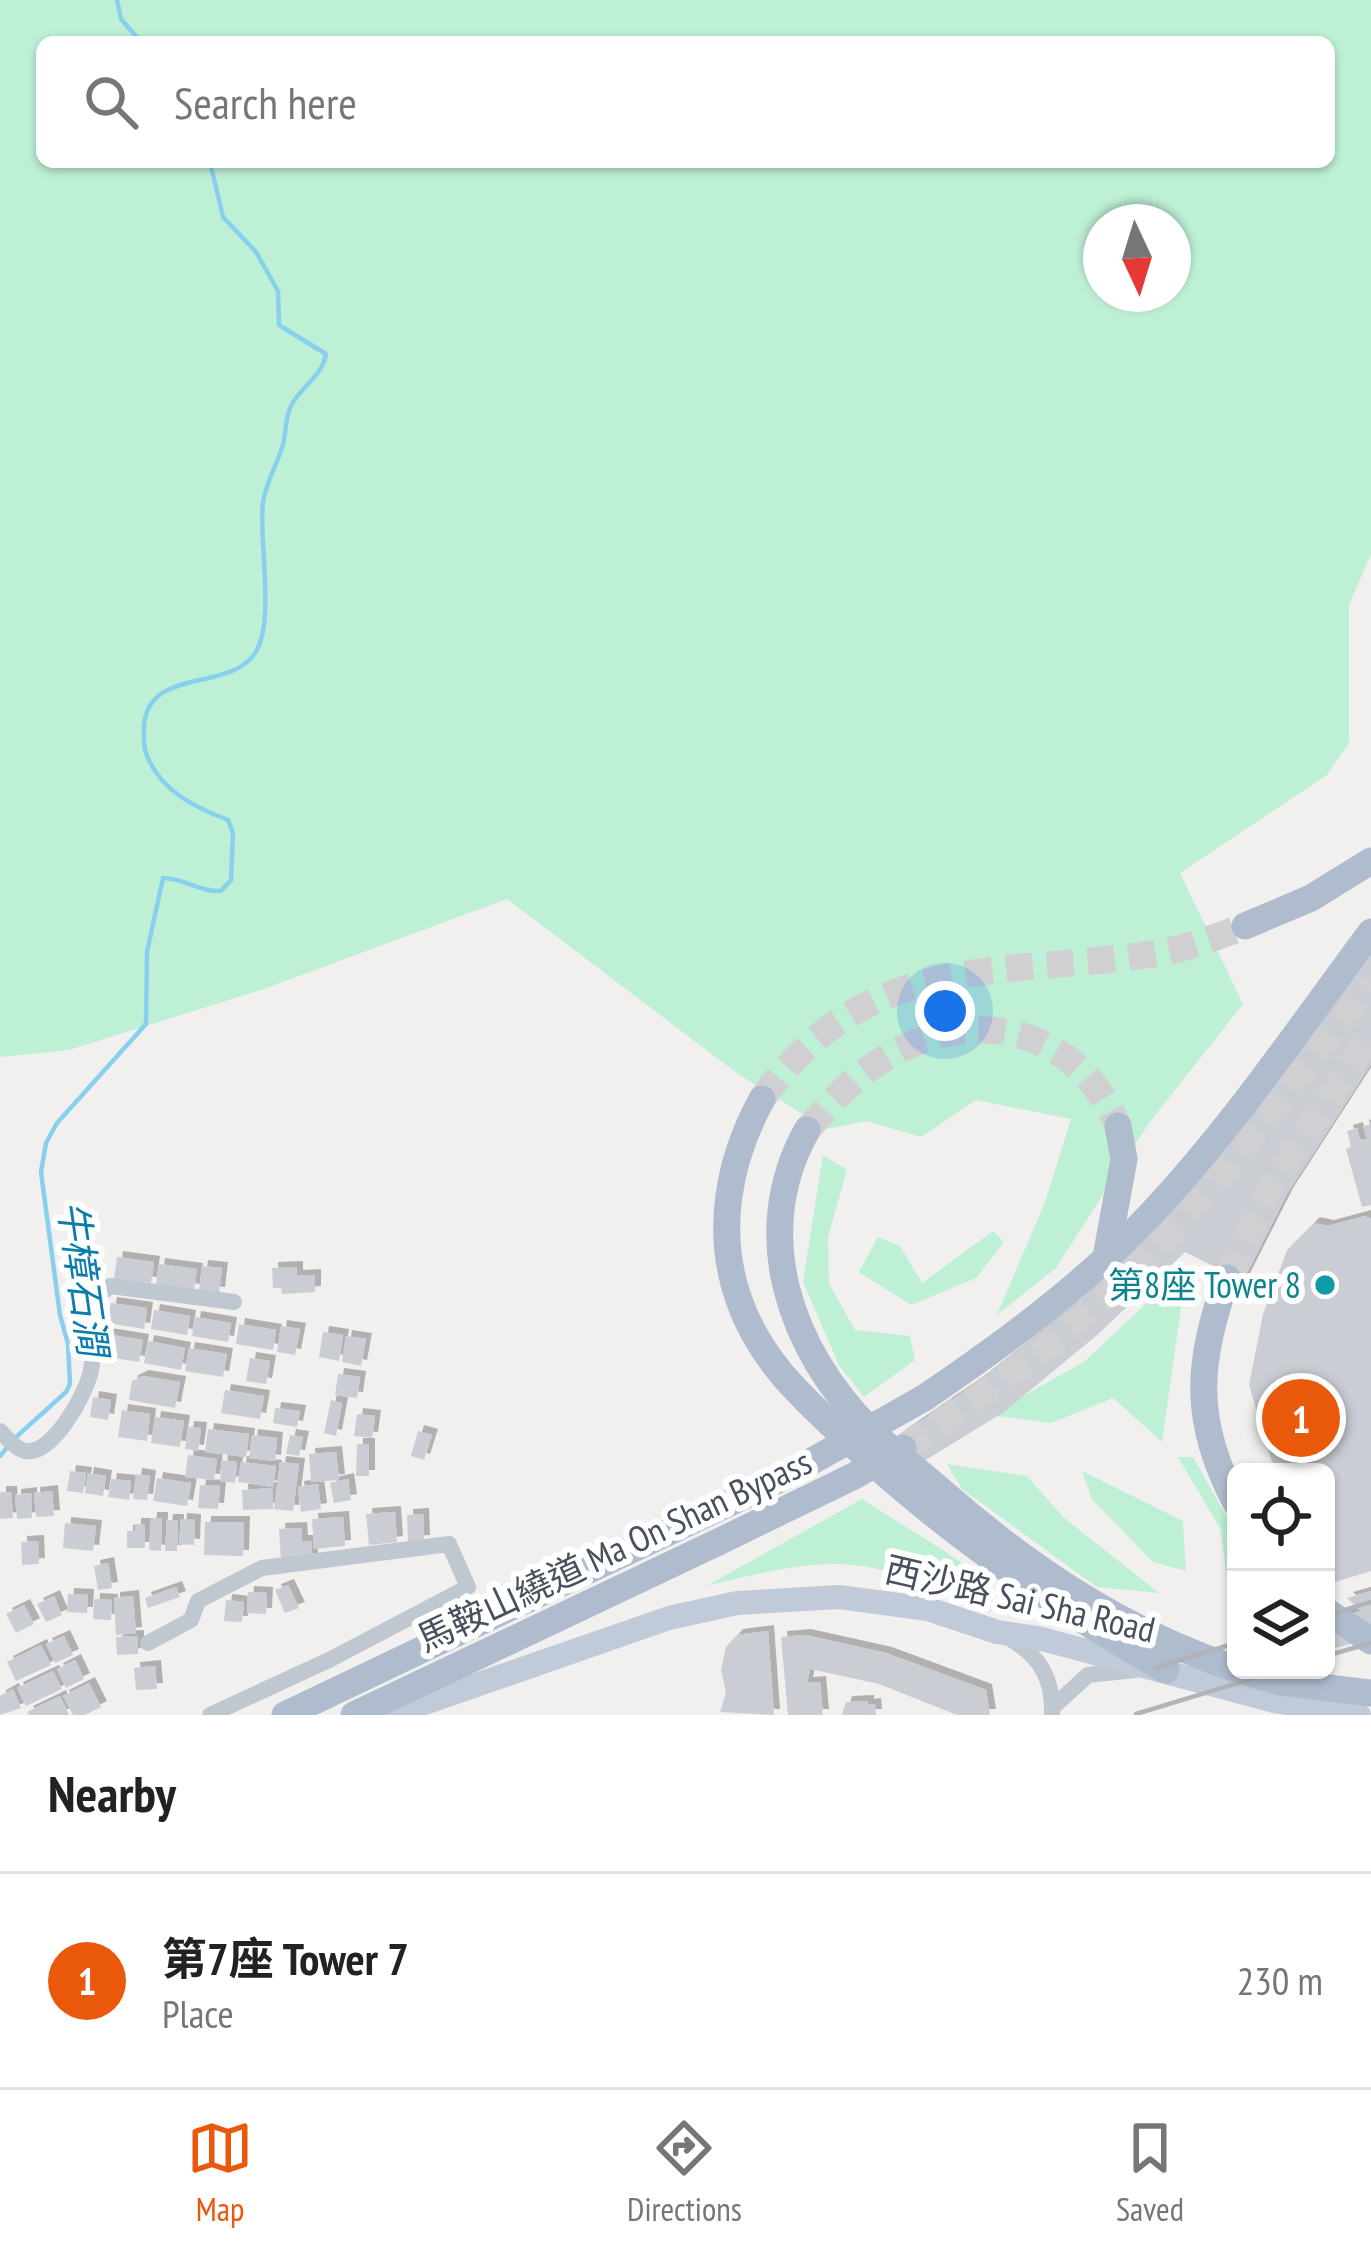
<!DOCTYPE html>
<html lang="en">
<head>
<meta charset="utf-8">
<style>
	:root { --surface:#fff; --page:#f2f2f2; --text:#222; --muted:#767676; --line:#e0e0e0; --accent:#ea580c }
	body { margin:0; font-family:"PT Sans Narrow","Noto Sans TC",sans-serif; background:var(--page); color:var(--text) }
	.controls { position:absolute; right:36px; bottom:36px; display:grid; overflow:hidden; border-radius:18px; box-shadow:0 3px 9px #0004 }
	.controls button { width:108px; height:108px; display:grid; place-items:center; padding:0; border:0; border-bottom:3px solid var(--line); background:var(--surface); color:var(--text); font:60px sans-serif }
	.compass { position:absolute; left:1083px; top:204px; width:108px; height:108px; border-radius:50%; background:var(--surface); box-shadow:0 3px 9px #0004; rotate:176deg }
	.you { position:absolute; left:945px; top:1011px; width:42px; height:42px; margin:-30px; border:9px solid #fff; border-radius:50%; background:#1a73e8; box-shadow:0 0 0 18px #1a73e833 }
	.badge { display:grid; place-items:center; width:78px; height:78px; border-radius:50%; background:var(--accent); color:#fff; font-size:39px; font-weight:700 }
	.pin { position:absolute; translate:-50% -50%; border:6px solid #fff; box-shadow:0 3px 12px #0006 }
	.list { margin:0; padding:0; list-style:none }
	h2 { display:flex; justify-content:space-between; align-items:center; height:156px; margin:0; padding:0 48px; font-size:51px }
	h2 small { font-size:39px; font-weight:400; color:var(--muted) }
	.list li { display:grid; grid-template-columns:78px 1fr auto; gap:36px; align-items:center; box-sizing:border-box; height:216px; padding:0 48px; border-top:3px solid var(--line) }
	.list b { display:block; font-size:45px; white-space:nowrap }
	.list p { margin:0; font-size:39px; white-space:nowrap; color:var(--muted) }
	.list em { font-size:39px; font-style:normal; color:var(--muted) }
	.icon { flex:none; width:66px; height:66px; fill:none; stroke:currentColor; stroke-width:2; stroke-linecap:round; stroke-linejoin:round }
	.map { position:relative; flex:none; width:1371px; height:1715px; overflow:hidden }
	.search { position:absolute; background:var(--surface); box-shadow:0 3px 9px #0004; left:36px; right:36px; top:36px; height:132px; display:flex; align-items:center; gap:30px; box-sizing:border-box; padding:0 42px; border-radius:18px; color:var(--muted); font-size:45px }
	.sheet { height:372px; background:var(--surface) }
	nav { display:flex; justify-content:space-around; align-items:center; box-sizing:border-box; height:168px; border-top:3px solid var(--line); background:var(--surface); font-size:33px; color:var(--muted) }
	nav a { display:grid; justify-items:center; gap:6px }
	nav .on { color:var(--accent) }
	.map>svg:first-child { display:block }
</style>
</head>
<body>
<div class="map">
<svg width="1371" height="1715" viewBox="0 0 1371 1715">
	<defs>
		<filter id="shadow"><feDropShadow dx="6" dy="-6" stdDeviation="0" flood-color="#0004"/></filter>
	</defs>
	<rect width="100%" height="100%" fill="#f2efef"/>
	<!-- green -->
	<g fill="#bdf0d5" fill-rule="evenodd">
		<path d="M0 0H1371V554L1349 605V743L1327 775 1180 873 1243 1004 1149 1123 1056 1268 997 1315 1045 1202 1071 1119 976 1100 921 1137 867 1121 827 1129 738 1074 507 899 261 990 69 1050 0 1057ZM42 42H1329V162H42ZM1101 222H1173V294H1101Z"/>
		<polygon points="823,1155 847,1170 828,1237 829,1284 855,1330 910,1336 915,1360 864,1397 839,1365 803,1282"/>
		<polygon points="993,1231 1004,1242 976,1278 911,1305 859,1272 878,1237 900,1246 922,1283"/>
		<polygon points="1187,1265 1162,1442 1113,1398 1051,1423 990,1415 1085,1361"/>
		<polygon points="1178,1457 1193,1457 1236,1534 1236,1597 1230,1597 1220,1528"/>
		<polygon points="947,1464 1027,1476 1063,1517 1159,1593 1097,1587 962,1489"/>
		<polygon points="1082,1471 1183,1521 1186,1571 1153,1562 1092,1499"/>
		<path d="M862 1499 966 1565 970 1595C928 1584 883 1565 839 1564 794 1563 750 1576 706 1586Z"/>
	</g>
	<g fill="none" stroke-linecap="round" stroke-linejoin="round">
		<!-- stream -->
		<g stroke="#89d0ee" stroke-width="4.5">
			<polyline points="117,0 121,19 141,42"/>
			<path d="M15 1438 66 1392 70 1384 68 1344 60 1315 41 1172 46 1143 57 1123 146 1024 147 952 163 878C184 878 199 892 221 891L231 880 233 833 228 820C194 807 159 790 146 753 143 744 144 735 144 726 148 668 226 691 253 656 277 626 258 541 263 502 266 483 275 468 281 451 287 436 284 420 291 406 301 386 322 377 326 354L279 325 278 291 256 252 223 217 210 162"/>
			<polyline points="0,1456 9,1445"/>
		</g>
	</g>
	<!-- building -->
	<g fill="#cbcdd5" filter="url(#shadow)">
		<polygon points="1371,948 1371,1064 1287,1194 1243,1281 1185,1252 1096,1336 1004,1412 916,1466 899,1436 982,1379 1077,1303 1170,1210"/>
		<polygon points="1371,1124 1371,1205 1362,1207 1346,1149 1351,1147 1347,1131 1357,1128 1360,1140 1367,1139 1363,1126"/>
		<polygon points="1365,1216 1371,1219 1371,1571 1332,1583 1326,1577 1326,1472 1275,1472 1249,1385 1263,1314 1287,1250 1314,1223 1328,1226"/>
		<polygon points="117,1257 154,1262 151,1283 114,1279"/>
		<polygon points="159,1264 197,1269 194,1290 156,1285"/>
		<polygon points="202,1266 222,1268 219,1293 199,1291"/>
		<polygon points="297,1267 297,1276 315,1275 315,1292 282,1294 281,1288 273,1288 272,1268"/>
		<polygon points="111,1303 147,1308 144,1329 107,1323"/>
		<polygon points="154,1310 190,1316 187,1335 151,1329"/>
		<polygon points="195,1317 231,1323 228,1342 192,1336"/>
		<polygon points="239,1324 276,1330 273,1350 236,1344"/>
		<polygon points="281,1326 300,1329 295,1355 277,1352"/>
		<polygon points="323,1332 343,1335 339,1361 319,1357"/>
		<polygon points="105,1334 143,1340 139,1362 101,1356"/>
		<polygon points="346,1336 366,1339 361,1366 342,1362"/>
		<polygon points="148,1341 185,1348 181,1370 144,1363"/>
		<polygon points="189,1348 227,1354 223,1377 185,1371"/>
		<polygon points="250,1358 270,1361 266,1384 246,1381"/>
		<polygon points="338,1374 360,1377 357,1398 335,1395"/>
		<polygon points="143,1376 180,1382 175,1408 129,1400 132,1381"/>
		<polygon points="225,1390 264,1396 260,1419 221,1413"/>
		<polygon points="93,1397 111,1400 108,1420 90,1417"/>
		<polygon points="331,1400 342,1403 336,1436 324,1433"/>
		<polygon points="275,1408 300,1411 297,1427 273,1423"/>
		<polygon points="122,1410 150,1414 147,1441 118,1437"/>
		<polygon points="357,1414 375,1416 372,1438 354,1436"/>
		<polygon points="155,1417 184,1421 180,1447 151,1443"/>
		<polygon points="188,1427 201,1428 198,1451 185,1449"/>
		<polygon points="208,1429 249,1434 246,1457 205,1452"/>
		<polygon points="418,1431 432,1435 424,1460 411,1456"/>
		<polygon points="252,1435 277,1438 275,1461 249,1458"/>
		<polygon points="290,1435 303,1437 299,1456 286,1454"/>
		<polygon points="357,1444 369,1444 369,1476 356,1476"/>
		<polygon points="336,1452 339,1480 311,1482 309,1454"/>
		<polygon points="188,1455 217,1459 214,1480 185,1477"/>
		<polygon points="222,1460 237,1462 235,1483 220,1481"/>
		<polygon points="241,1462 276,1466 273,1487 238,1482"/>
		<polygon points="280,1462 299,1464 293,1511 274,1509"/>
		<polygon points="70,1471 86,1473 83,1493 67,1491"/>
		<polygon points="88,1473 106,1476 103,1496 85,1493"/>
		<polygon points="136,1474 150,1476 147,1500 133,1499"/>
		<polygon points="157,1478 191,1483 187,1506 153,1501"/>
		<polygon points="111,1479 131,1481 129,1500 108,1497"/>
		<polygon points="348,1479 351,1500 334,1503 330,1483"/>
		<polygon points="318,1484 321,1509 301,1512 298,1487"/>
		<polygon points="200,1485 220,1486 218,1509 198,1508"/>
		<polygon points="272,1488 273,1509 243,1510 242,1490"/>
		<polygon points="52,1491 54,1516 36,1517 34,1493"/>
		<polygon points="0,1492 11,1492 13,1518 0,1519"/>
		<polygon points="31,1493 32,1518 17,1519 15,1495"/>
		<polygon points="395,1512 397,1542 369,1545 366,1514"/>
		<polygon points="423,1514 424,1541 408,1542 407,1515"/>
		<polygon points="343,1517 345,1546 314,1549 312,1519"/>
		<polygon points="151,1518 162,1518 161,1551 149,1550"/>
		<polygon points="181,1519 195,1520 194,1545 179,1544"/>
		<polygon points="167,1520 178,1520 177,1551 165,1551"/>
		<polygon points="205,1522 244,1522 243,1556 204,1555"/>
		<polygon points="65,1523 96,1526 93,1551 63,1548"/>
		<polygon points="135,1524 145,1524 145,1548 127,1548 127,1531 135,1531"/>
		<polygon points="301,1528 302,1541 311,1541 312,1559 281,1561 279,1529"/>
		<polygon points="38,1541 39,1564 22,1565 21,1542"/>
		<polygon points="108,1563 112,1588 98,1590 94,1566"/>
		<polygon points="288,1585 299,1608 285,1613 275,1590"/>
		<polygon points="176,1587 180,1597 148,1608 145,1598"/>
		<polygon points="1371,1591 1371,1638 1326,1651 1326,1621 1361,1611 1347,1598"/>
		<polygon points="248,1592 267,1593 266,1614 247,1613"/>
		<polygon points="68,1594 88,1595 87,1613 67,1612"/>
		<polygon points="54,1596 62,1615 46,1622 37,1604"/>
		<polygon points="133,1596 136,1633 116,1635 114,1598"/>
		<polygon points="94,1599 112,1600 111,1620 93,1619"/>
		<polygon points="226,1600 244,1602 242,1622 224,1621"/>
		<polygon points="24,1605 34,1624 16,1633 6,1614"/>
		<polygon points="768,1631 774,1715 720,1712 726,1692 721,1670 726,1647 737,1635"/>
		<polygon points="805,1635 886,1653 986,1690 990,1715 957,1715 879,1684 810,1669 807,1683 820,1682 823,1715 788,1715 781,1637"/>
		<polygon points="64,1636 73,1655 55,1663 46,1644"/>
		<polygon points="138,1636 138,1654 117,1655 116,1637"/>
		<polygon points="41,1645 51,1665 16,1681 7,1662"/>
		<polygon points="75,1660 84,1679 66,1688 57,1669"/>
		<polygon points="155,1666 157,1689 136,1690 134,1668"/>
		<polygon points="53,1671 62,1689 26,1706 17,1688"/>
		<polygon points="89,1683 101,1707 85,1715 73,1715 63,1696"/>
		<polygon points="13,1689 21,1708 0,1715 0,1696"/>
		<polygon points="60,1696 69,1715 29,1715 27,1712"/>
		<polygon points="868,1701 868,1705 875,1704 876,1715 842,1715 846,1702"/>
	</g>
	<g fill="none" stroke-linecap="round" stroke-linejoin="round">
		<!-- primary-tunnel -->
		<g stroke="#d0cfd2" stroke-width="27" stroke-dasharray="27 14" stroke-linecap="butt">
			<path d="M762 1099C869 949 999 978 1158 953 1188 948 1217 937 1245 926"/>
			<path d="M807 1130C828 1107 847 1083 873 1066 963 1003 1074 1022 1118 1126"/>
			<polyline points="1227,1278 1272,1184 1371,1034"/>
			<path d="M903 1448C964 1406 1026 1366 1082 1318 1191 1226 1284 1094 1371 982"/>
		</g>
		<!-- minor -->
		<g stroke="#bfc8d1" stroke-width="16">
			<path d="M0 1431C6 1437 14 1447 22 1450 50 1461 87 1393 91 1370 95 1349 91 1326 96 1304L98 1296 110 1286 234 1302"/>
			<path d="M1009 1638C1040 1656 1053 1678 1052 1714"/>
			<polyline points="148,1643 191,1620 198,1601 262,1568 449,1544 468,1587 329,1660 210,1715"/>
			<polyline points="1053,1707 1088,1675 1135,1670"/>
		</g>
		<!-- secondary -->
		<polyline stroke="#c1cad8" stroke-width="24" points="390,1715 669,1618 737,1603 839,1597 928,1609 997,1632 1038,1638 1274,1701 1359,1715"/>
		<!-- primary -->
		<g stroke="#aebcce" stroke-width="27">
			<polyline points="1245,926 1311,898 1371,861"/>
			<path d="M762 1099C728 1161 715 1232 739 1300 760 1361 804 1399 850 1442 946 1532 1052 1605 1166 1670"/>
			<path d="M807 1130C749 1234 790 1350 870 1430 892 1451 917 1470 940 1490 1029 1568 1123 1631 1236 1669"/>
			<polyline points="1106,1257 1124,1159 1118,1126"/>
			<path d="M1227 1278C1196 1363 1193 1422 1236 1503"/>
			<path d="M924 1398C1005 1343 1084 1285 1151 1214 1233 1127 1300 1027 1371 932"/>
			<polyline points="1326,1611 1371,1641"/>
			<polyline points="1239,1670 1279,1682 1371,1693"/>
			<polyline points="285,1715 677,1528"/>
			<polyline points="354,1715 714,1544"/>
		</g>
		<!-- rail -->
		<g stroke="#b1b3b9" stroke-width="4.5">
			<polyline points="1326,1616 1371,1602"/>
			<polyline points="1326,1656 1371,1643"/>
			<polyline points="1155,1668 1236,1643"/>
			<polyline points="1136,1714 1281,1670"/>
		</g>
		<!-- primary-bridge -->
		<g stroke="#aebcce" stroke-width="27">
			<polyline points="677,1528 782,1478 924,1398"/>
			<polyline points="714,1544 854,1476 903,1448"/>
		</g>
	</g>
	<!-- markers -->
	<circle fill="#0f9aa8" stroke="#fff" stroke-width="4.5" cx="1325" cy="1285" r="12"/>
	<g text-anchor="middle" stroke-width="12" stroke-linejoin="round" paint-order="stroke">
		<!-- culture labels -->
		<g font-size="36" fill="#0d838f" stroke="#fff" text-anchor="end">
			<text x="1301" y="1298">第8座 Tower 8</text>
		</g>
		<!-- street labels -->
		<g font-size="36" fill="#47505d" stroke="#fff">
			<text transform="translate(614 1550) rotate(-25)" y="13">馬鞍山繞道 Ma On Shan Bypass</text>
			<text transform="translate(1020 1599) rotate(13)" y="13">西沙路 Sai Sha Road</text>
		</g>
		<!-- water labels -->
		<g font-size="39" font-style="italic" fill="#0a7dad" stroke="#fff">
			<text transform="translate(83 1278) rotate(82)" y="14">牛樟石澗</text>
		</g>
	</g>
</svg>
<div class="controls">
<button><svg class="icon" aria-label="locate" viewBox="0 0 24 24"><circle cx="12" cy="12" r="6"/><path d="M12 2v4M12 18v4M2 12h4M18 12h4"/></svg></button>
<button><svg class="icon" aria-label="layers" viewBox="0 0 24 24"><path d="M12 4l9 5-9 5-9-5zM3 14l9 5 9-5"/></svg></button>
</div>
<svg class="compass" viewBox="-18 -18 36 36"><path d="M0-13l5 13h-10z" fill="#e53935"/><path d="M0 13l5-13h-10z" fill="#767676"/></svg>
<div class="you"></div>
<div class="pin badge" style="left:1301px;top:1418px">1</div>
<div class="search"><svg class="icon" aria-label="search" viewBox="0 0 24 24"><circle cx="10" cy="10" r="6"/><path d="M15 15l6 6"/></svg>Search here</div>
</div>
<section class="sheet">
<h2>Nearby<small></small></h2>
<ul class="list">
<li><span class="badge">1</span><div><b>第7座 Tower 7</b><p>Place</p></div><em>230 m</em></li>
</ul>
</section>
<nav>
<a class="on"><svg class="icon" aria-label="map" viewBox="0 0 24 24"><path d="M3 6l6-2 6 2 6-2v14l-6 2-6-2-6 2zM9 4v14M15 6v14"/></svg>Map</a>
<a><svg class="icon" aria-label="directions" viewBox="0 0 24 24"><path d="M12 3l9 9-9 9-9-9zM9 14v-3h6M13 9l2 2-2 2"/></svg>Directions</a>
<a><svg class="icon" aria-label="saved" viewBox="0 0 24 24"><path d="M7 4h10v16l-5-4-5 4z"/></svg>Saved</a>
</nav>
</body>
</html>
